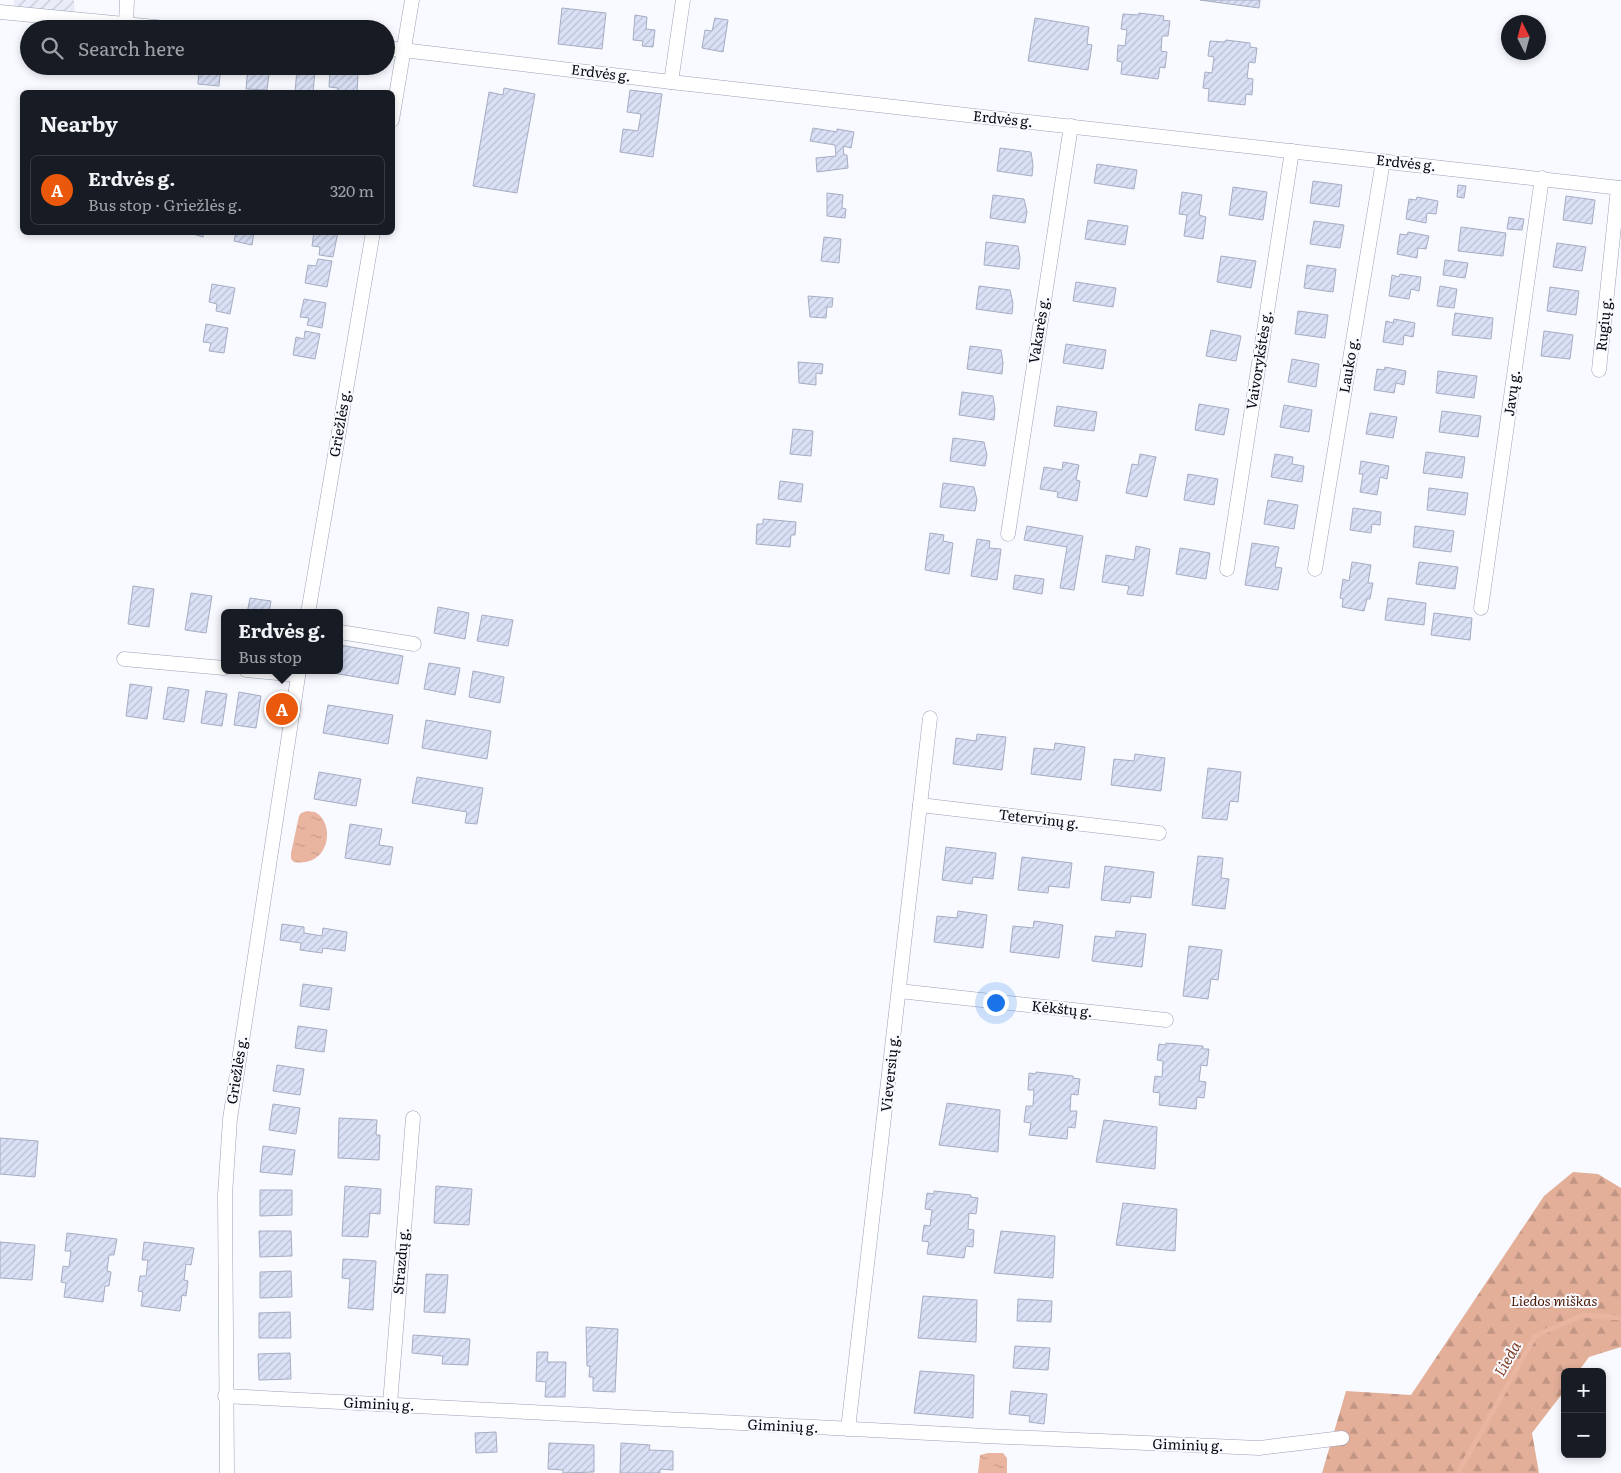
<!DOCTYPE html>
<html lang="en">
<head>
<meta charset="utf-8">
<style>
	:root { --surface:#171b24; --page:#20242c; --text:#f1f3f6; --muted:#9ea1a6; --line:#363941; --accent:#ea580c }
	body { margin:0; font-family:Literata,serif; background:var(--page); color:var(--text) }
	.controls { position:absolute; right:15px; bottom:15px; display:grid; overflow:hidden; border-radius:8px; box-shadow:0 2px 8px #0003 }
	.controls button { width:45px; height:45px; display:grid; place-items:center; padding:0; border:0; border-bottom:1px solid var(--line); background:var(--surface); color:var(--text); font:25px sans-serif }
	.compass { position:absolute; left:1501px; top:15px; width:45px; height:45px; border-radius:50%; background:var(--surface); box-shadow:0 2px 8px #0003; rotate:354deg }
	.you { position:absolute; left:995px; top:1002px; width:18px; height:18px; margin:-12px; border:4px solid #fff; border-radius:50%; background:#1a73e8; box-shadow:0 0 0 8px #1a73e833 }
	.badge { display:grid; place-items:center; width:32px; height:32px; border-radius:50%; background:var(--accent); color:#fff; font-size:16px; font-weight:700 }
	.pin { position:absolute; translate:-50% -50%; border:2px solid #fff; box-shadow:0 1px 5px #0006 }
	.popup { position:absolute; left:221px; top:609px; width:122px; height:65px; box-sizing:border-box; display:grid; place-content:center; border-radius:8px; background:var(--surface); filter:drop-shadow(0 1px 4px #0005); font-size:16px; white-space:nowrap; color:var(--muted) }
	.popup b { font-size:19px; color:var(--text) }
	.popup::after { content:''; position:absolute; left:50%; top:100%; margin-left:-10px; border:10px solid transparent; border-top-color:var(--surface) }
	.list { margin:0; padding:0; list-style:none }
	h2 { display:flex; justify-content:space-between; align-items:center; height:65px; margin:0; padding:0 20px; font-size:21px }
	h2 small { font-size:16px; font-weight:400; color:var(--muted) }
	.list li { display:grid; grid-template-columns:32px 1fr auto; gap:15px; align-items:center; box-sizing:border-box; height:70px; margin:0 10px 10px; padding:0 10px; border:1px solid var(--line); border-radius:8px }
	.list b { display:block; font-size:19px; white-space:nowrap }
	.list p { margin:0; font-size:16px; white-space:nowrap; color:var(--muted) }
	.list em { font-size:16px; font-style:normal; color:var(--muted) }
	.icon { flex:none; width:28px; height:28px; fill:none; stroke:currentColor; stroke-width:2; stroke-linecap:round; stroke-linejoin:round }
	.map { position:relative; flex:none; width:1621px; height:1473px; overflow:hidden }
	.search { position:absolute; background:var(--surface); box-shadow:0 2px 8px #0003; left:20px; top:20px; width:375px; height:55px; display:flex; align-items:center; gap:12px; box-sizing:border-box; padding:0 18px; border-radius:28px; color:var(--muted); font-size:19px }
	.panel { position:absolute; background:var(--surface); box-shadow:0 2px 8px #0003; left:20px; top:90px; width:375px; height:145px; border-radius:8px }
	.map>svg:first-child { display:block }
</style>
</head>
<body>
<div class="map">
<svg width="1621" height="1473" viewBox="0 0 1621 1473">
	<defs>
		<pattern id="industrial-furrows" width="10" height="10" patternUnits="userSpaceOnUse" patternTransform="scale(1.25)"><rect width="10" height="10" fill="#eaedf9"/><path d="M-1 1l2-2M0 10L10 0M9 11l2-2" fill="none" stroke="#c7cad4"/></pattern>
		<pattern id="forest-firs" width="22" height="20" patternUnits="userSpaceOnUse" patternTransform="scale(1.25)"><rect width="22" height="20" fill="#e3af99"/><path d="M5 1l3.5 6h-7zM16 11l3.5 6h-7z" fill="#c19583"/></pattern>
		<pattern id="water-ripples" width="26" height="14" patternUnits="userSpaceOnUse" patternTransform="scale(1.25)"><rect width="26" height="14" fill="#eab5a0"/><path d="M2 4q2-2 4 0t4 0M15 11q2-2 4 0t4 0" fill="none" stroke="#c79a89"/></pattern>
		<pattern id="building-hatch" width="6" height="6" patternUnits="userSpaceOnUse" patternTransform="scale(1.25)"><rect width="6" height="6" fill="#dae1f7"/><path d="M-1 1l2-2M0 6l6-6M5 7l2-2" fill="none" stroke="#bac0d3"/></pattern>
	</defs>
	<rect width="100%" height="100%" fill="#f9faff"/>
	<!-- industrial -->
	<polygon fill="url(#industrial-furrows)" points="14,0 74,0 75,20 14,13"/>
	<!-- forest -->
	<polygon fill="url(#forest-firs)" points="1573,1172 1598,1174 1621,1188 1621,1347 1589,1357 1578,1372 1565,1372 1565,1390 1532,1433 1539,1473 1322,1473 1346,1391 1411,1395 1544,1196"/>
	<!-- water -->
	<g fill="url(#water-ripples)">
		<path d="M307 811 315 812C336 823 330 868 294 862L291 859V853L299 816 301 813Z"/>
		<polygon points="988,1453 1003,1453 1007,1458 1007,1473 978,1473 980,1455"/>
	</g>
	<g fill="none" stroke-linecap="round" stroke-linejoin="round">
		<!-- stream -->
		<polyline stroke="#eab5a0" stroke-width="5" points="1458,1473 1535,1336 1583,1315 1621,1318"/>
	</g>
	<!-- building -->
	<g fill="url(#building-hatch)" stroke="#a6adc2">
		<polygon points="1200,0 1260,0 1259,8"/>
		<polygon points="562,8 606,13 602,49 558,44"/>
		<polygon points="1139,13 1164,16 1163,20 1170,21 1168,36 1162,36 1161,51 1167,52 1165,68 1160,67 1158,79 1121,74 1122,62 1117,61 1118,45 1125,46 1127,30 1121,29 1123,14 1138,15"/>
		<polygon points="635,15 647,17 646,29 655,30 653,47 642,46 643,41 633,40"/>
		<polygon points="715,18 728,20 723,52 702,48 705,30 712,31"/>
		<polygon points="1035,18 1089,27 1087,44 1092,45 1088,70 1028,61"/>
		<polygon points="1226,40 1250,43 1250,47 1257,48 1255,63 1249,62 1247,78 1253,79 1252,95 1246,94 1245,105 1208,101 1209,89 1203,88 1205,72 1212,73 1214,57 1208,56 1210,41 1224,42"/>
		<polygon points="199,66 221,66 219,86 198,84"/>
		<polygon points="248,66 270,66 267,90 246,89"/>
		<polygon points="297,69 315,71 313,92 295,92"/>
		<polygon points="330,72 358,74 357,92 337,92 338,88 329,87"/>
		<polygon points="504,88 535,94 517,193 473,186 489,92 503,95"/>
		<polygon points="630,90 662,94 653,157 620,152 623,129 638,131 641,114 627,112"/>
		<polygon points="813,128 837,132 837,129 854,132 851,148 843,146 844,155 847,155 848,168 817,172 816,158 836,156 835,145 810,141"/>
		<polygon points="1000,148 1031,152 1033,165 1032,176 997,171"/>
		<polygon points="1097,164 1137,170 1134,189 1094,183"/>
		<polygon points="1313,181 1342,185 1339,207 1310,203"/>
		<polygon points="1458,185 1466,186 1464,198 1457,197"/>
		<polygon points="1233,187 1267,192 1263,220 1229,215"/>
		<polygon points="1182,192 1202,195 1199,215 1206,217 1203,239 1184,236 1187,215 1179,214"/>
		<polygon points="827,193 843,195 842,208 846,209 845,218 827,216"/>
		<polygon points="993,195 1024,199 1027,212 1025,223 990,218"/>
		<polygon points="1566,196 1595,200 1592,224 1563,220"/>
		<polygon points="1417,197 1438,201 1436,214 1427,213 1426,223 1406,219 1409,199 1416,200"/>
		<polygon points="1509,217 1524,219 1522,230 1507,229"/>
		<polygon points="1088,220 1128,226 1125,245 1085,239"/>
		<polygon points="1314,221 1344,225 1340,248 1310,244"/>
		<polygon points="1461,227 1506,233 1503,256 1458,251"/>
		<polygon points="186,232 204,232 203,237"/>
		<polygon points="236,232 254,232 252,245 234,241"/>
		<polygon points="314,232 338,232 333,257 319,255 320,247 312,246"/>
		<polygon points="1408,232 1429,236 1426,249 1418,248 1417,258 1397,254 1400,234 1407,235"/>
		<polygon points="824,237 841,239 839,263 821,261"/>
		<polygon points="986,242 1018,246 1020,258 1019,269 984,265"/>
		<polygon points="1557,243 1586,247 1582,271 1553,267"/>
		<polygon points="1221,256 1256,261 1251,288 1217,282"/>
		<polygon points="318,259 332,261 327,287 305,283 308,265 316,266"/>
		<polygon points="1445,260 1468,263 1465,278 1443,275"/>
		<polygon points="1307,265 1336,269 1333,292 1304,288"/>
		<polygon points="1400,274 1421,277 1419,291 1411,289 1409,299 1389,296 1392,275 1399,277"/>
		<polygon points="1076,282 1116,288 1113,307 1073,301"/>
		<polygon points="212,284 235,288 230,314 216,311 217,304 209,302"/>
		<polygon points="979,286 1010,290 1013,303 1012,314 976,309"/>
		<polygon points="1440,286 1457,289 1454,308 1437,306"/>
		<polygon points="1550,287 1579,291 1576,315 1547,311"/>
		<polygon points="808,296 833,298 832,307 827,307 826,318 810,317"/>
		<polygon points="304,299 326,303 322,328 307,325 309,318 300,317"/>
		<polygon points="1298,311 1328,315 1325,338 1295,334"/>
		<polygon points="1455,313 1493,318 1491,339 1452,335"/>
		<polygon points="1394,319 1415,323 1413,337 1404,335 1403,345 1383,342 1386,321 1393,323"/>
		<polygon points="206,324 228,328 224,353 209,351 211,343 203,342"/>
		<polygon points="1211,330 1241,336 1236,361 1206,356"/>
		<polygon points="305,331 320,334 315,359 293,355 296,337 304,339"/>
		<polygon points="1544,331 1573,335 1570,359 1541,356"/>
		<polygon points="1066,344 1106,350 1103,369 1063,363"/>
		<polygon points="970,346 1001,350 1003,363 1002,374 967,369"/>
		<polygon points="1292,359 1319,364 1316,387 1288,382"/>
		<polygon points="798,362 823,364 822,374 816,373 816,385 799,383"/>
		<polygon points="1385,367 1406,371 1404,385 1396,383 1394,393 1374,390 1377,369 1384,370"/>
		<polygon points="1438,371 1477,376 1474,398 1436,393"/>
		<polygon points="962,392 993,396 995,409 994,420 959,415"/>
		<polygon points="1199,404 1229,409 1224,435 1195,430"/>
		<polygon points="1284,405 1312,410 1309,432 1280,427"/>
		<polygon points="1057,406 1097,412 1094,431 1054,426"/>
		<polygon points="1442,411 1481,416 1478,437 1439,432"/>
		<polygon points="1370,413 1397,417 1393,438 1366,434"/>
		<polygon points="793,429 813,431 811,456 790,454"/>
		<polygon points="953,438 984,442 987,455 985,466 950,461"/>
		<polygon points="1426,452 1465,457 1462,478 1423,473"/>
		<polygon points="1140,454 1156,457 1147,497 1126,493 1132,464 1138,465"/>
		<polygon points="1275,454 1293,457 1292,464 1304,466 1302,482 1271,477"/>
		<polygon points="1361,461 1389,466 1387,479 1380,477 1377,495 1360,492 1363,474 1359,474"/>
		<polygon points="1063,462 1079,465 1076,480 1080,481 1077,501 1057,497 1058,492 1040,489 1044,467 1062,470"/>
		<polygon points="1188,474 1218,479 1214,505 1184,500"/>
		<polygon points="780,481 803,484 801,502 778,499"/>
		<polygon points="943,483 974,487 977,500 975,511 940,507"/>
		<polygon points="1429,488 1468,493 1465,515 1427,510"/>
		<polygon points="1268,500 1298,505 1294,529 1264,524"/>
		<polygon points="1353,508 1381,512 1380,525 1372,524 1371,533 1350,530"/>
		<polygon points="763,519 796,522 795,535 791,535 790,547 756,544 757,524 763,524"/>
		<polygon points="1027,526 1083,536 1074,590 1060,588 1067,547 1024,540"/>
		<polygon points="1415,526 1454,531 1451,552 1413,547"/>
		<polygon points="930,533 944,535 943,541 953,543 949,574 925,570"/>
		<polygon points="977,539 990,541 989,548 1001,549 997,580 971,576"/>
		<polygon points="1252,543 1279,547 1275,567 1282,568 1278,590 1245,585"/>
		<polygon points="1136,546 1150,549 1143,596 1127,594 1129,586 1102,582 1106,555 1134,560"/>
		<polygon points="1180,548 1210,553 1206,579 1176,574"/>
		<polygon points="1352,562 1371,565 1368,583 1373,583 1370,599 1367,599 1364,611 1342,607 1343,599 1340,598 1343,579 1349,581"/>
		<polygon points="1419,562 1458,567 1455,589 1416,584"/>
		<polygon points="1015,575 1044,579 1042,594 1013,589"/>
		<polygon points="133,586 154,589 149,627 128,624"/>
		<polygon points="191,593 212,596 206,633 185,630"/>
		<polygon points="250,598 271,601 269,613 247,613"/>
		<polygon points="1388,598 1426,603 1424,625 1385,620"/>
		<polygon points="438,607 469,613 465,639 434,633"/>
		<polygon points="1434,613 1472,618 1470,640 1431,635"/>
		<polygon points="482,615 513,620 508,646 477,641"/>
		<polygon points="340,645 403,656 398,684 333,673 334,670 340,670"/>
		<polygon points="429,663 460,668 455,695 424,689"/>
		<polygon points="473,671 504,677 500,703 469,697"/>
		<polygon points="130,684 152,687 147,719 126,716"/>
		<polygon points="168,687 189,690 184,722 163,719"/>
		<polygon points="206,691 227,694 222,726 201,723"/>
		<polygon points="239,692 261,696 256,728 234,725"/>
		<polygon points="328,705 393,715 388,744 323,733"/>
		<polygon points="426,720 491,731 487,759 422,748"/>
		<polygon points="977,734 1006,737 1002,770 953,764 956,738 976,741"/>
		<polygon points="1055,743 1085,747 1081,780 1031,774 1034,748 1054,750"/>
		<polygon points="1135,754 1165,758 1161,791 1111,785 1114,759 1134,761"/>
		<polygon points="1208,768 1241,772 1238,802 1230,801 1227,820 1202,818"/>
		<polygon points="319,772 361,779 356,806 314,799"/>
		<polygon points="417,777 483,788 477,824 465,823 467,812 412,803"/>
		<polygon points="350,824 382,829 379,845 393,847 390,865 345,858"/>
		<polygon points="946,847 996,853 993,879 973,877 972,884 942,880"/>
		<polygon points="1198,856 1223,858 1221,878 1229,879 1225,909 1192,905"/>
		<polygon points="1022,857 1072,863 1069,888 1049,886 1048,893 1018,890"/>
		<polygon points="1105,866 1154,872 1151,898 1131,896 1130,903 1101,900"/>
		<polygon points="958,911 987,915 983,948 934,942 937,916 957,918"/>
		<polygon points="1034,921 1063,925 1059,958 1010,952 1013,926 1033,928"/>
		<polygon points="282,924 304,927 304,933 322,936 323,928 347,932 345,951 323,948 322,953 300,950 301,943 280,940"/>
		<polygon points="1116,931 1146,934 1142,967 1092,961 1095,936 1115,938"/>
		<polygon points="1189,946 1222,950 1218,980 1211,979 1208,999 1183,996"/>
		<polygon points="303,984 332,988 329,1010 300,1006"/>
		<polygon points="298,1026 327,1030 324,1052 295,1048"/>
		<polygon points="1166,1043 1203,1046 1203,1049 1209,1049 1207,1066 1201,1065 1199,1081 1206,1082 1204,1098 1197,1097 1196,1109 1159,1105 1160,1093 1153,1092 1155,1076 1162,1077 1163,1061 1157,1060 1159,1044 1165,1045"/>
		<polygon points="277,1065 304,1069 300,1095 273,1091"/>
		<polygon points="1036,1072 1073,1076 1073,1078 1080,1079 1078,1095 1071,1094 1070,1111 1077,1111 1075,1128 1068,1127 1067,1139 1029,1135 1031,1123 1024,1122 1026,1106 1033,1106 1034,1090 1028,1090 1029,1073 1036,1074"/>
		<polygon points="947,1103 1000,1110 998,1152 939,1145"/>
		<polygon points="273,1104 300,1108 296,1134 269,1130"/>
		<polygon points="339,1118 377,1120 376,1135 380,1135 379,1160 338,1158"/>
		<polygon points="1104,1120 1157,1127 1155,1169 1096,1162"/>
		<polygon points="0,1138 38,1141 35,1177 0,1174"/>
		<polygon points="263,1146 295,1150 292,1175 260,1172"/>
		<polygon points="345,1186 381,1189 380,1214 370,1213 368,1237 342,1236"/>
		<polygon points="436,1186 472,1189 469,1225 434,1223"/>
		<polygon points="260,1190 292,1190 292,1215 260,1216"/>
		<polygon points="934,1191 971,1195 971,1197 978,1198 976,1214 969,1213 968,1229 974,1230 973,1247 966,1246 964,1258 927,1254 929,1242 922,1241 924,1225 930,1226 932,1210 925,1209 927,1193 934,1194"/>
		<polygon points="1123,1203 1177,1209 1175,1251 1116,1245"/>
		<polygon points="259,1231 291,1231 292,1256 260,1257"/>
		<polygon points="1001,1231 1055,1236 1053,1278 994,1273"/>
		<polygon points="67,1233 117,1239 114,1255 109,1255 107,1271 111,1272 109,1286 105,1286 103,1302 64,1297 66,1283 61,1282 63,1266 69,1267 71,1251 65,1251"/>
		<polygon points="0,1242 35,1245 32,1280 0,1278"/>
		<polygon points="144,1242 194,1248 191,1265 186,1264 184,1280 188,1281 186,1296 182,1295 180,1311 141,1306 143,1292 138,1291 140,1276 146,1276 148,1260 142,1260"/>
		<polygon points="343,1259 376,1261 373,1310 348,1308 350,1279 342,1278"/>
		<polygon points="291,1271 292,1297 260,1298 260,1272"/>
		<polygon points="426,1274 448,1275 445,1313 424,1312"/>
		<polygon points="923,1296 977,1300 976,1342 918,1338"/>
		<polygon points="1018,1299 1052,1301 1051,1322 1017,1321"/>
		<polygon points="290,1312 291,1338 259,1338 259,1313"/>
		<polygon points="586,1327 618,1329 615,1392 593,1391 593,1377 589,1377 590,1366 587,1366"/>
		<polygon points="413,1335 470,1339 468,1365 442,1364 443,1356 412,1353"/>
		<polygon points="1015,1346 1050,1348 1048,1370 1013,1368"/>
		<polygon points="537,1352 548,1352 547,1362 566,1362 565,1397 545,1397 546,1382 536,1381"/>
		<polygon points="290,1353 291,1379 259,1380 258,1354"/>
		<polygon points="920,1371 974,1375 973,1418 914,1413"/>
		<polygon points="1011,1391 1047,1394 1044,1424 1029,1422 1030,1416 1009,1414"/>
		<polygon points="496,1432 497,1452 476,1453 475,1433"/>
		<polygon points="549,1443 594,1445 594,1472 563,1473 563,1470 548,1469"/>
		<polygon points="621,1443 650,1445 649,1450 673,1451 673,1470 660,1469 660,1473 620,1473"/>
	</g>
	<g fill="none" stroke-linecap="round" stroke-linejoin="round">
		<defs>
			<g id="street">
				<polyline points="0,12 176,29"/>
				<polyline points="126,24 127,0"/>
				<polyline points="386,48 671,82 1621,188"/>
				<polyline points="671,82 683,0"/>
				<polyline points="392,120 412,0"/>
				<polyline points="1599,370 1618,188"/>
				<polyline points="1008,534 1071,126"/>
				<polyline points="1227,569 1292,151"/>
				<polyline points="1315,569 1383,161"/>
				<polyline points="1481,608 1542,178"/>
				<polyline points="308,613 373,232"/>
				<polyline points="340,632 414,644"/>
				<polyline points="124,659 224,668"/>
				<polyline points="246,670 298,675"/>
				<polyline points="920,805 1159,833"/>
				<polyline points="899,991 1166,1020"/>
				<polyline points="225,1396 986,1436 1259,1448 1342,1438"/>
				<polyline points="390,1404 413,1118"/>
				<polyline points="848,1429 930,718"/>
				<polyline points="227,1473 225,1195 230,1119 299,670"/>
			</g>
		</defs>
		<!-- street casing -->
		<use href="#street" stroke="#9ba1b6" stroke-width="15"/>
		<!-- street -->
		<use href="#street" stroke="#fff" stroke-width="14"/>
	</g>
	<g text-anchor="middle" stroke-width="4" stroke-linejoin="round" paint-order="stroke">
		<!-- street labels -->
		<g font-size="14" fill="#090b12" stroke="#f9faff">
			<text transform="translate(601 73) rotate(7)" y="5">Erdvės g.</text>
			<text transform="translate(1003 119) rotate(6)" y="5">Erdvės g.</text>
			<text transform="translate(1406 163) rotate(6)" y="5">Erdvės g.</text>
			<text transform="translate(1604 324) rotate(-84)" y="5">Rugių g.</text>
			<text transform="translate(1039 330) rotate(-81)" y="5">Vakarės g.</text>
			<text transform="translate(1259 360) rotate(-81)" y="5">Vaivorykštės g.</text>
			<text transform="translate(1349 365) rotate(-80)" y="5">Lauko g.</text>
			<text transform="translate(1512 393) rotate(-82)" y="5">Javų g.</text>
			<text transform="translate(340 423) rotate(-80)" y="5">Griežlės g.</text>
			<text transform="translate(1039 819) rotate(7)" y="5">Tetervinų g.</text>
			<text transform="translate(1062 1009) rotate(6)" y="5">Kėkštų g.</text>
			<text transform="translate(237 1070) rotate(-81)" y="5">Griežlės g.</text>
			<text transform="translate(890 1073) rotate(-84)" y="5">Vieversių g.</text>
			<text transform="translate(401 1261) rotate(-85)" y="5">Strazdų g.</text>
			<text transform="translate(379 1404) rotate(3)" y="5">Giminių g.</text>
			<text transform="translate(783 1426) rotate(3)" y="5">Giminių g.</text>
			<text transform="translate(1188 1445) rotate(2)" y="5">Giminių g.</text>
		</g>
		<!-- park labels -->
		<g font-size="14" font-style="italic" fill="#4b1b05" stroke="#f9faff">
			<text x="1554" y="1306">Liedos miškas</text>
		</g>
		<!-- water labels -->
		<g font-size="15" font-style="italic" fill="#7f3e21" stroke="#f9faff">
			<text transform="translate(1508 1359) rotate(-60)" y="5">Lieda</text>
		</g>
	</g>
</svg>
<div class="controls">
<button>+</button>
<button>−</button>
</div>
<svg class="compass" viewBox="-18 -18 36 36"><path d="M0-13l5 13h-10z" fill="#e53935"/><path d="M0 13l5-13h-10z" fill="#9ea1a6"/></svg>
<div class="you"></div>
<div class="pin badge" style="left:282px;top:709px">A</div>
<div class="popup"><b>Erdvės g.</b>Bus stop</div>
<div class="search"><svg class="icon" aria-label="search" viewBox="0 0 24 24"><circle cx="10" cy="10" r="6"/><path d="M15 15l6 6"/></svg>Search here</div>
<section class="panel">
<h2>Nearby<small></small></h2>
<ul class="list">
<li><span class="badge">A</span><div><b>Erdvės g.</b><p>Bus stop · Griežlės g.</p></div><em>320 m</em></li>
</ul>
</section>
</div>
</body>
</html>
